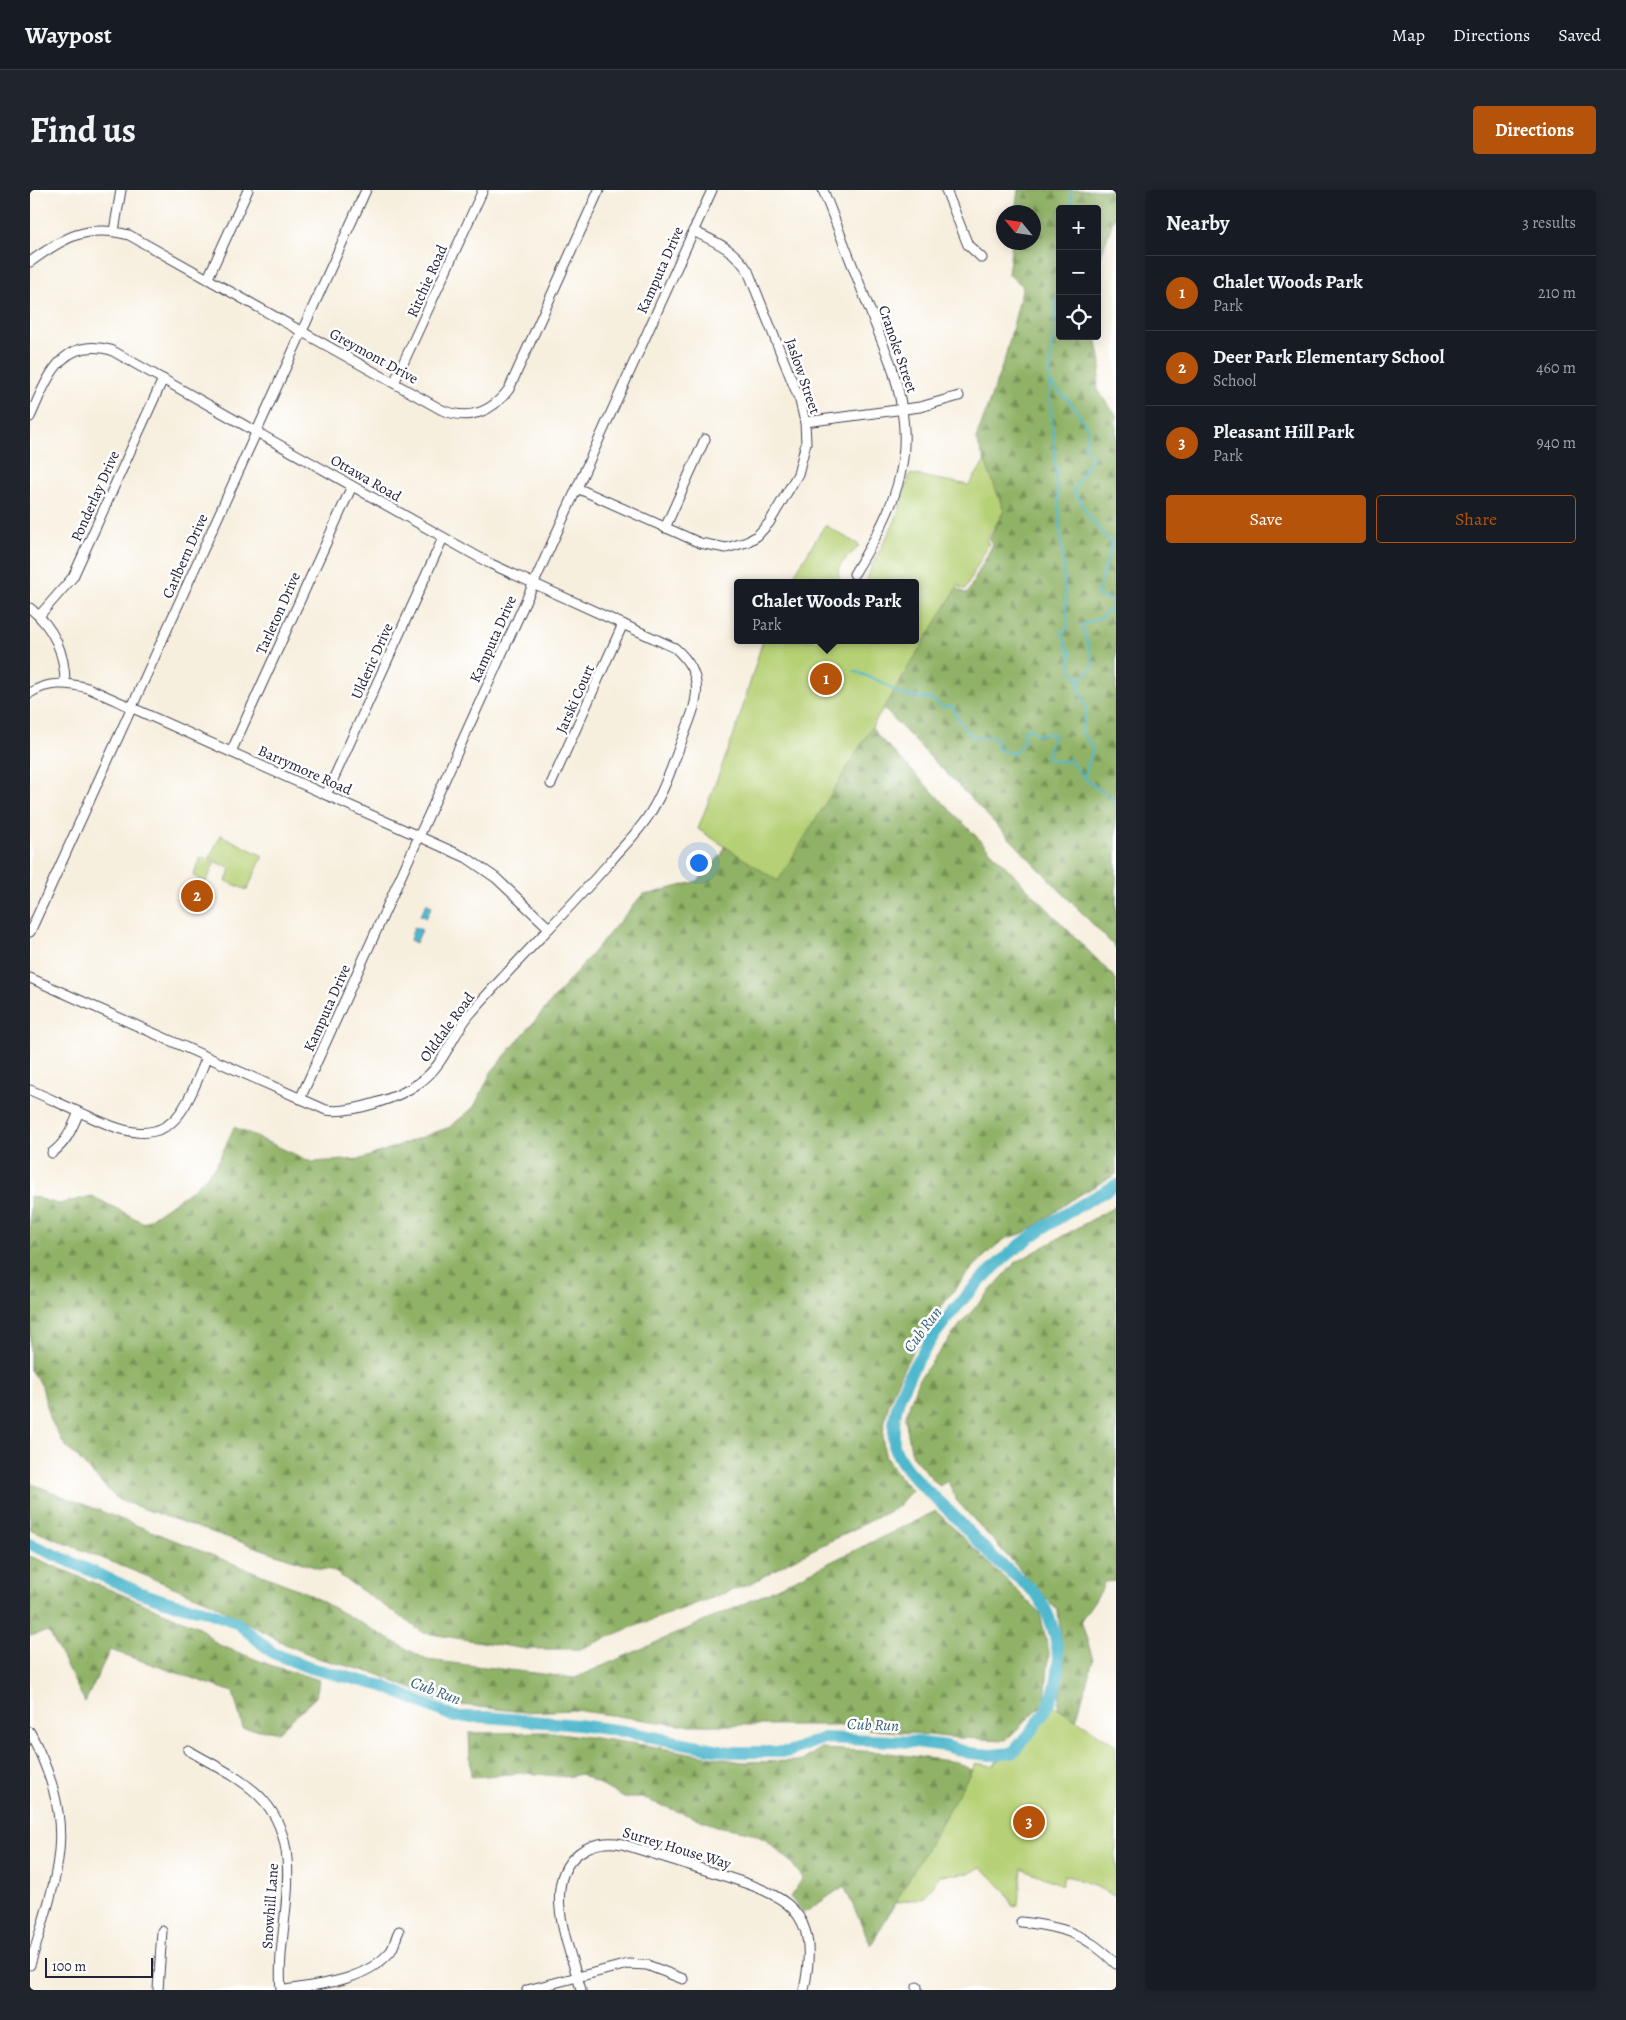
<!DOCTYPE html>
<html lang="en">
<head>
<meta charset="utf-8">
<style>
	:root { --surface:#171b24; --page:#20242c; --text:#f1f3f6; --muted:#9ea1a6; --line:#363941; --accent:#b45309 }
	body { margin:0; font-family:Alegreya,serif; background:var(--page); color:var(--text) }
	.controls { position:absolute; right:15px; top:15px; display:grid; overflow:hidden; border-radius:5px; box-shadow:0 2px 12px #0003 }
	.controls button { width:45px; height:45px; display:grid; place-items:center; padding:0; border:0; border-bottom:1px solid var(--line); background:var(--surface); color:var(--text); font:25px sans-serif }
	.compass { position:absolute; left:966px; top:15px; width:45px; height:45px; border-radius:50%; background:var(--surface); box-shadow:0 2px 12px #0003; rotate:299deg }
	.scale { position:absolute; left:15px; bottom:12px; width:108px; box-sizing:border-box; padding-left:5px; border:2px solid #22223b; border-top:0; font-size:14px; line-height:18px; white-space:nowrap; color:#22223b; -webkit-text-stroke:4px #fff; paint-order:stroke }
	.you { position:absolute; left:668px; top:672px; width:18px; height:18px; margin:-12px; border:4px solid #fff; border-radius:50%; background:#1a73e8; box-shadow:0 0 0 8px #1a73e833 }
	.badge { display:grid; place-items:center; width:32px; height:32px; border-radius:50%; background:var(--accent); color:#fff; font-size:16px; font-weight:700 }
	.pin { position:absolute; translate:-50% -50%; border:2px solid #fff; box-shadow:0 1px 5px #0006 }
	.popup { position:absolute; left:704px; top:389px; width:185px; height:65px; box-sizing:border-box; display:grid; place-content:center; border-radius:5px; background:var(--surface); filter:drop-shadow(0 1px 4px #0005); font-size:16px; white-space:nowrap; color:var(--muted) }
	.popup b { font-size:19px; color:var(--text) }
	.popup::after { content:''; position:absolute; left:50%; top:100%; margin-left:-10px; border:10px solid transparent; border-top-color:var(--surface) }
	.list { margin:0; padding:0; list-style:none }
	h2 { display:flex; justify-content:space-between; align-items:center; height:65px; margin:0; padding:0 20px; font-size:21px }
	h2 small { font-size:16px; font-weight:400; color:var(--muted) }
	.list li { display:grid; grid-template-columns:32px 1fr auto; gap:15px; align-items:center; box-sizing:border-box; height:75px; padding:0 20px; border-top:1px solid var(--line) }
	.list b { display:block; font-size:19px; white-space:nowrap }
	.list p { margin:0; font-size:16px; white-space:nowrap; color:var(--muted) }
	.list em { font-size:16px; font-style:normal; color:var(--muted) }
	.actions { display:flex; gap:10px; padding:15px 20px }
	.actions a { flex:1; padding:11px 0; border:1px solid var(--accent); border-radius:5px; text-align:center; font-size:18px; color:var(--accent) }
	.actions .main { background:var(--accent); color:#fff }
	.icon { flex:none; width:28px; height:28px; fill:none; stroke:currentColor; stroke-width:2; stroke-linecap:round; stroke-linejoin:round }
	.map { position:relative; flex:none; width:1086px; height:1800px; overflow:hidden; border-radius:5px }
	header { display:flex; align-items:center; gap:30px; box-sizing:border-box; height:70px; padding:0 25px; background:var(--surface); border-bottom:1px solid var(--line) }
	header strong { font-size:24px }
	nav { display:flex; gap:28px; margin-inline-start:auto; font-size:18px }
	.intro { display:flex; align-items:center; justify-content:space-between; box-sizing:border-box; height:120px; padding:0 30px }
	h1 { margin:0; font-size:35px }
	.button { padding:12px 22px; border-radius:5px; background:var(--accent); color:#fff; font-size:18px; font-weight:700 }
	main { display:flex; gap:30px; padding:0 30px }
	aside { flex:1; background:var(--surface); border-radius:5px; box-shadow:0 2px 12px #0003 }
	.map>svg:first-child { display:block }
</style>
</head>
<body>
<header>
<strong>Waypost</strong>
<nav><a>Map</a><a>Directions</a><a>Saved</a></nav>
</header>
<div class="intro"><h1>Find us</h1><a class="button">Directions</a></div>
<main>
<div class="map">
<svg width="1086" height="1800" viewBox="0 0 1086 1800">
	<defs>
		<pattern id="forest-firs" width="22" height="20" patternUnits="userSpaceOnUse" patternTransform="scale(1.25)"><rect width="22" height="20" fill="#90b266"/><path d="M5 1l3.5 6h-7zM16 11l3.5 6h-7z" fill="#759055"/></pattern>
	</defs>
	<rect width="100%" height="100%" fill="#fff"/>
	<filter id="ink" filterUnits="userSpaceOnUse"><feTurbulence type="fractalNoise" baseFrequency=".02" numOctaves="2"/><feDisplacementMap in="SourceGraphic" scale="10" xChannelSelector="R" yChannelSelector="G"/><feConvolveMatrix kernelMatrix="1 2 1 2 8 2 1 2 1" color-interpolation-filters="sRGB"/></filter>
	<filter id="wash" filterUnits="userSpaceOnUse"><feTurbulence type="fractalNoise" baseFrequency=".0096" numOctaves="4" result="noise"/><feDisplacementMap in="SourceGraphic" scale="20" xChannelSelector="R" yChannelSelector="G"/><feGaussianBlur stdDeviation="1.12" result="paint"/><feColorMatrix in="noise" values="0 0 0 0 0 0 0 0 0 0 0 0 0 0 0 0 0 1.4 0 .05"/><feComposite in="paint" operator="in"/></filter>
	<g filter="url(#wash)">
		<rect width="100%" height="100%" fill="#f7efde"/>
		<!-- forest -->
		<g fill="url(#forest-firs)" stroke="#596a50">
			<polygon points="988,0 1081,0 1086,22 1067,77 1067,19 1030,19 1030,146 1066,146 1071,173 1067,200 1086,225 1086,758 851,516 916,393 937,404 963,354 959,350 974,321 946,249 975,168 993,96 978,84 982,53 1004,52 1004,22 985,22"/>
			<path d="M752 450 835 527 848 546 1086 789V984C1071 993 1055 1001 1040 1011 1025 1021 1010 1035 993 1043 988 1046 981 1046 975 1049 927 1082 843 1201 854 1260 857 1276 872 1289 882 1300L866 1318 760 1371 722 1393 600 1438 550 1459H496L394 1443 302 1380 290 1379 88 1310 33 1253 19 1227 12 1196 0 1180V1006L29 1014 62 1006 114 1033 165 998 187 974 204 937 282 972 331 969 420 937 444 917 462 881 613 704H620L668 691 692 664Z"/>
			<polygon points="1086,1016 1086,1391 1074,1392 1071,1401 1051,1430 1063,1470 1046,1530 1028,1518 1034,1474 1028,1421 926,1310 918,1291 909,1296 882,1266 875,1228 888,1190 933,1131 985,1073"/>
			<polygon points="0,1293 275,1402 397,1470 545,1488 716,1413 906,1321 1010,1423 1019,1463 1015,1512 976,1550 928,1548 801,1535 650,1535 545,1520 494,1522 414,1513 347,1484 291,1469 257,1455 178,1411 0,1339"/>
			<polygon points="0,1366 169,1437 187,1454 240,1475 289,1490 286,1507 248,1542 213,1538 203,1502 80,1460 55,1512 20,1444 15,1442 0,1446"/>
			<polygon points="523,1542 614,1555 712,1572 772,1571 790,1559 851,1562 926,1572 942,1580 841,1755 814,1696 774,1723 760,1707 773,1688 759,1670 736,1650 719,1642 687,1636 612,1608 594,1608 551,1584 537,1587 496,1583 441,1587 439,1543"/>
		</g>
		<!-- park -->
		<g fill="#b6d075" stroke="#6c7958">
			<polygon points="955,271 974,321 956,351 959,353 935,400 928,396 748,691 668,639 706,539 733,450 885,450 885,393 836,393 842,375 865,331 880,284 939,295"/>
			<path d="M795 335 829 355C821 368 800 375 812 393H759Z"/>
			<polygon points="191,645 233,666 217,700 196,691 201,679 179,668"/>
			<polygon points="171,667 185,673 176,692 163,686"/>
			<polygon points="1022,1514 1086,1555 1086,1707 1061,1694 1034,1685 1032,1695 992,1678 988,1715 982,1716 977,1702 951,1677 940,1683 910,1685 895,1707 865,1713 946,1573 962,1576 1020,1523"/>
		</g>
		<!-- water -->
		<g fill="#50b8cd" stroke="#396d84">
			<polygon points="397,713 402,717 396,728 390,725"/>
			<polygon points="384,737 392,740 386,753 380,750"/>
		</g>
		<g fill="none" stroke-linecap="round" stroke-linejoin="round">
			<!-- stream -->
			<g stroke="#50b8cd" stroke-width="2">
				<polyline points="1041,0 1042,19"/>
				<polyline points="1030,92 1026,110 1019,192 1042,214 1059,240 1054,256 1062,266 1043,300 1059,326 1082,354 1067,405 1086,413"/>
				<polyline points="1019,192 1038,439 1032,442 1037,458 1042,464 1040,470 1042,484 1049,486 1048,495"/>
				<polyline points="1086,415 1070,428 1052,435 1064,475 1048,495 1057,519 1051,541 1063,558 1054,588 1086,612"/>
				<path d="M824 481 852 492 869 504 904 510 910 516 923 517C927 529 935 540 944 548L964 547 967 549V559L984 564 995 550 992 544 996 538 1002 539 1006 544H1024C1024 553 1017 559 1016 569L1032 572 1039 569 1054 588"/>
			</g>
			<!-- river -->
			<path stroke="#50b8cd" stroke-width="12" d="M0 1354 111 1403 144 1414 173 1420 206 1432 243 1463 280 1478 353 1496 425 1527H457L548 1535 592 1541 700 1562H758L794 1548 886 1552 916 1556 939 1563 961 1565 982 1563C1016 1527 1037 1497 1025 1446 1021 1430 1015 1415 1004 1402 992 1390 977 1380 964 1368 947 1351 931 1333 914 1316 896 1299 875 1283 865 1259 863 1254 864 1247 864 1241 862 1183 936 1101 978 1065 1010 1037 1049 1016 1086 995"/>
		</g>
	</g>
	<g filter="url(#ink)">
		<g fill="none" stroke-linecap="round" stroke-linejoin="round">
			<defs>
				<g id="minor">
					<path d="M793 0 862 177C889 264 869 310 824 384"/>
					<polyline points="916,0 938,55 952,68"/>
					<polyline points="84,41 91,0"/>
					<path d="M0 72C33 48 57 33 99 45L412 220C439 231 462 222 479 199L569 0"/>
					<polyline points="178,88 218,0"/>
					<polyline points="364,193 453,0"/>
					<path d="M0 227C17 190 30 146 81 160L459 373 645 458C679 488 666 514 652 550 643 574 635 599 622 620 611 640 593 656 579 673 534 725 485 772 440 824 421 846 415 875 389 893 369 908 320 924 296 920L0 788"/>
					<polyline points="775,232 890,217 929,206"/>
					<path d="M547 298 670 353 696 358 717 352 727 346 739 333 768 284 776 253 775 232 770 211 718 81C704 59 686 52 663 41"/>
					<polyline points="635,338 675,249"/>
					<path d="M0 418C23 437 35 463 35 493"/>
					<polyline points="9,426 43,387 133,189"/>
					<path d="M0 503C18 491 38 493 58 498L437 668 466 688 519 738"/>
					<polyline points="201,562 322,296"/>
					<polyline points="521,594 593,434"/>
					<polyline points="296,605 413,348"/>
					<polyline points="0,742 336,0"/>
					<path d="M0 900C19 908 37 917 56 925 87 939 125 957 150 923 162 907 169 885 177 867"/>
					<polyline points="270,909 682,0"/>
					<path d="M22 963C37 952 42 938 49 922"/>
					<path d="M0 1542C49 1638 29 1678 0 1775"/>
					<path d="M158 1560C183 1575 215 1589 234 1611 279 1663 245 1739 251 1800"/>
					<path d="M991 1732C1032 1737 1056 1743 1086 1774"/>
					<polyline points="128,1800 132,1741"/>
					<path d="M256 1800C291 1794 335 1791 360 1762 365 1756 365 1748 369 1741"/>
					<polyline points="497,1800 598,1774 617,1775 653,1789"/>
					<path d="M551 1800C541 1761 509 1693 549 1663 561 1654 577 1651 592 1654 624 1664 656 1674 688 1684 757 1706 791 1718 774 1800"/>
					<polyline points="887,1800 887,1797"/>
				</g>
			</defs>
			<!-- minor casing -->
			<use href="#minor" stroke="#424153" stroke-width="11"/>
			<!-- minor -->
			<use href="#minor" stroke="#fff" stroke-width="9"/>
		</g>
	</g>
	<g text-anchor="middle" stroke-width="5" stroke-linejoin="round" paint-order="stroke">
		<!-- street labels -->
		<g font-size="15" fill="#22223b" stroke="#fff">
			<text transform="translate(630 80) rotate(-66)" y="5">Kamputa Drive</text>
			<text transform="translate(397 91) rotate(-66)" y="5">Ritchie Road</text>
			<text transform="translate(868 159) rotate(71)" y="5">Cranoke Street</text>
			<text transform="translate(344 166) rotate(29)" y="5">Greymont Drive</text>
			<text transform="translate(773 186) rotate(71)" y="5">Jaslow Street</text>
			<text transform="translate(336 288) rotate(30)" y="5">Ottawa Road</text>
			<text transform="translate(65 306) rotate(-66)" y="5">Ponderlay Drive</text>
			<text transform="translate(155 366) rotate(-66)" y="5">Carlbern Drive</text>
			<text transform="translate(248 423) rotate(-66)" y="5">Tarleton Drive</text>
			<text transform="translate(463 449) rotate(-66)" y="5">Kamputa Drive</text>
			<text transform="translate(342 471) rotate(-66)" y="5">Ulderic Drive</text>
			<text transform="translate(545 509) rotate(-66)" y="5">Jarski Court</text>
			<text transform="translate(275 580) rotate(24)" y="5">Barrymore Road</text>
			<text transform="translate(297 818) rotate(-66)" y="5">Kamputa Drive</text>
			<text transform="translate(417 837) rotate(-54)" y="5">Olddale Road</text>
			<text transform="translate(647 1658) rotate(17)" y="5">Surrey House Way</text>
			<text transform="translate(240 1716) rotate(-86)" y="5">Snowhill Lane</text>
		</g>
		<!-- water labels -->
		<g font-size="16" font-style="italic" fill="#345e75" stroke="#fff">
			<text transform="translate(892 1139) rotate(-53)" y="6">Cub Run</text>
			<text transform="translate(406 1500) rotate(21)" y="6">Cub Run</text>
			<text transform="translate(843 1534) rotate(2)" y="6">Cub Run</text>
		</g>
	</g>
</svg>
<div class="controls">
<button>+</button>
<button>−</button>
<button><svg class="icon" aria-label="locate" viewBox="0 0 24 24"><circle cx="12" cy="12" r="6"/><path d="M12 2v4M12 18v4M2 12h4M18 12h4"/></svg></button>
</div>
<svg class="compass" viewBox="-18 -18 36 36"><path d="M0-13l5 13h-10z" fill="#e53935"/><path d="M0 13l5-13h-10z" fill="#9ea1a6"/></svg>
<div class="scale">100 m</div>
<div class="you"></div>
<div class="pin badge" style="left:796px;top:489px">1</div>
<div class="popup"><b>Chalet Woods Park</b>Park</div>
<div class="pin badge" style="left:167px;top:706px">2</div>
<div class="pin badge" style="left:999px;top:1632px">3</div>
</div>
<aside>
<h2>Nearby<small>3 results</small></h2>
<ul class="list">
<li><span class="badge">1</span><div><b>Chalet Woods Park</b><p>Park</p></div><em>210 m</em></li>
<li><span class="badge">2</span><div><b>Deer Park Elementary School</b><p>School</p></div><em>460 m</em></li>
<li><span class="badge">3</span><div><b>Pleasant Hill Park</b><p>Park</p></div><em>940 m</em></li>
</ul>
<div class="actions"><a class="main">Save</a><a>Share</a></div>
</aside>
</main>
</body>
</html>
